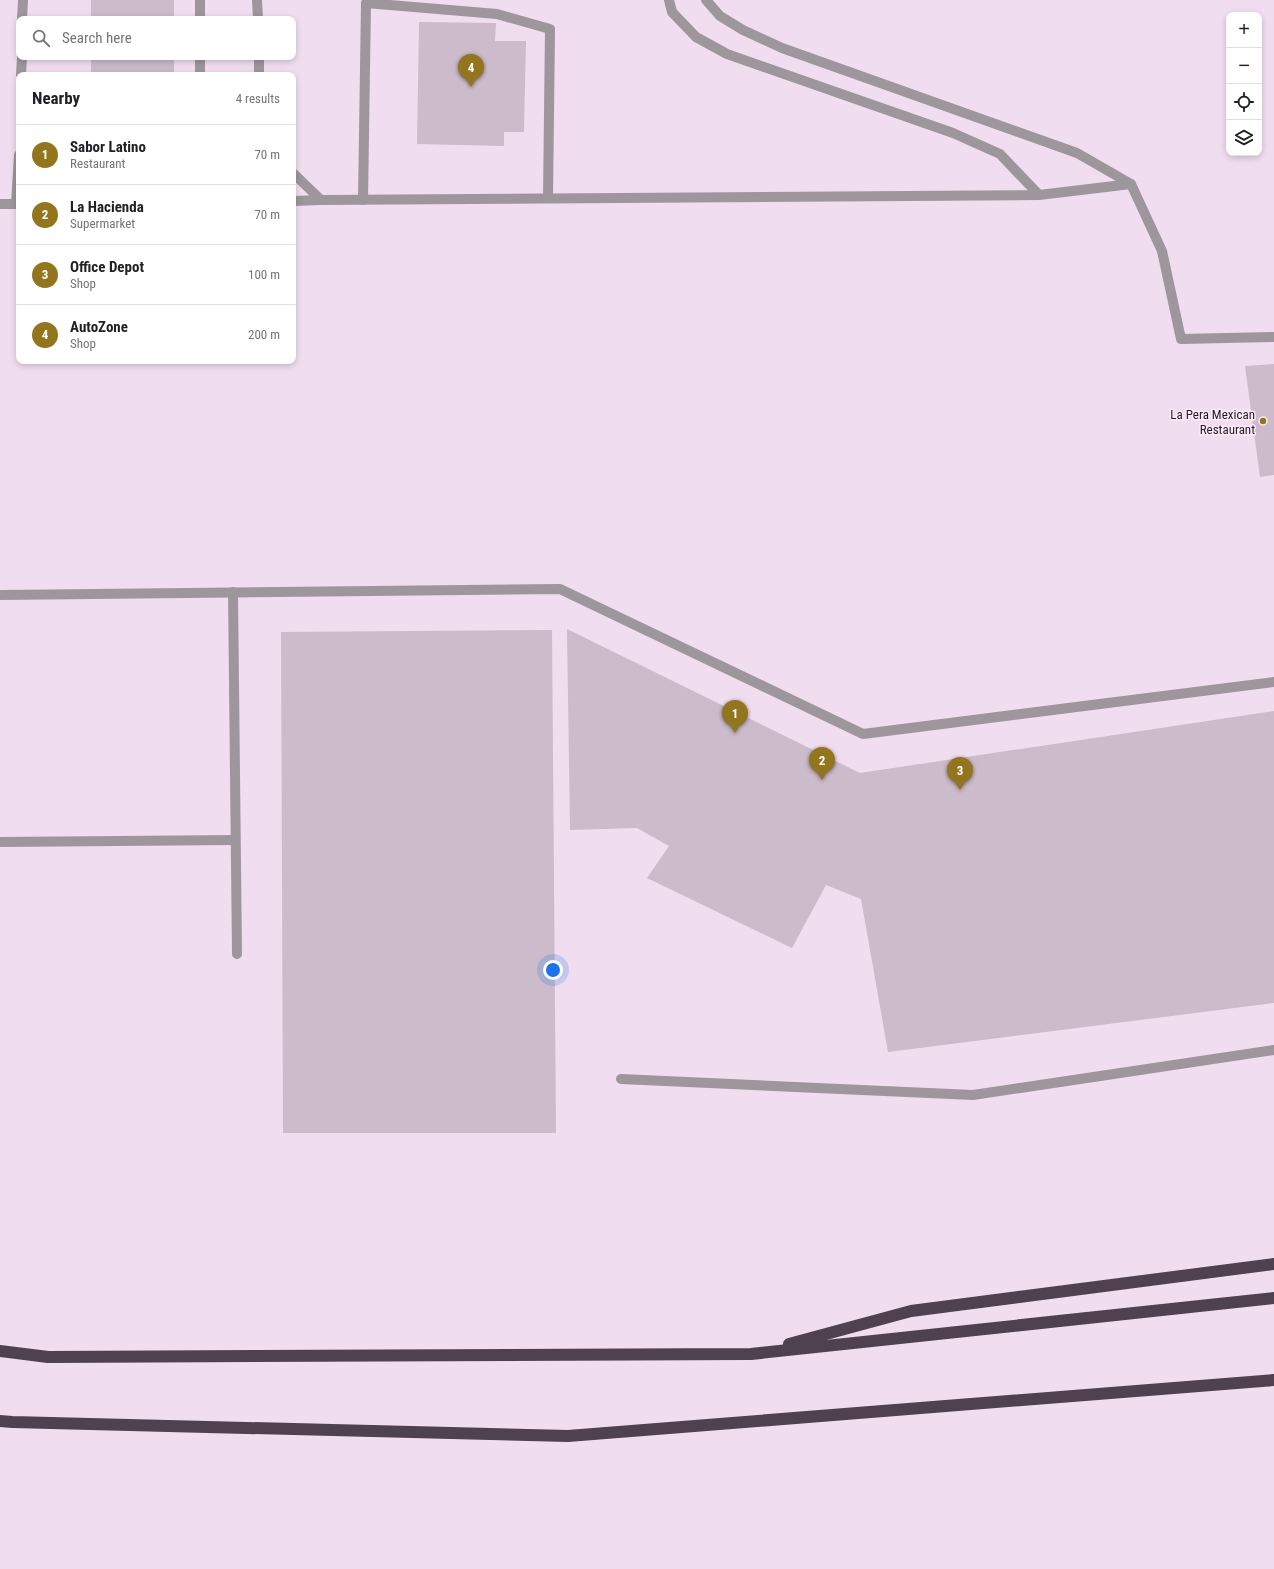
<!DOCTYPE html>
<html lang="en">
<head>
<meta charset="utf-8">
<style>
	:root { --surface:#fff; --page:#f6f6f6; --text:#202124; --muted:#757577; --line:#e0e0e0; --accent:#92751c }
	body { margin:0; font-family:"Roboto Condensed",sans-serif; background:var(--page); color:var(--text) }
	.controls { position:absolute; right:12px; top:12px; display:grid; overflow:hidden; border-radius:8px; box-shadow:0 2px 6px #0003 }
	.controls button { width:36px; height:36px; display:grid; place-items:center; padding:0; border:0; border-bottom:1px solid var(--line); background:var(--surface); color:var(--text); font:20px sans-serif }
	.you { position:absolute; left:553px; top:970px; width:14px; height:14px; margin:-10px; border:3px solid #fff; border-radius:50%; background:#1a73e8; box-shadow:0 0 0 6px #1a73e833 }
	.badge { display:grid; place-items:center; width:26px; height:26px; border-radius:50%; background:var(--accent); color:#fff; font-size:13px; font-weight:700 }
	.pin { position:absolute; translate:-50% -33px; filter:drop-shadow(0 1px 2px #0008) }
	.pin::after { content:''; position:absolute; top:21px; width:14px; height:12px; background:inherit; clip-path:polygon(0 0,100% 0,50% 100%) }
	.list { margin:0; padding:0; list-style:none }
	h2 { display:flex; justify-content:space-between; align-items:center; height:52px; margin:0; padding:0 16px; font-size:17px }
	h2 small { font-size:13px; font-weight:400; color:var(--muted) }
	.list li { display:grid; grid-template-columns:26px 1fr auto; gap:12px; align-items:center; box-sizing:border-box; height:60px; padding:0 16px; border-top:1px solid var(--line) }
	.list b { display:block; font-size:15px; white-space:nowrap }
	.list p { margin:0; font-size:13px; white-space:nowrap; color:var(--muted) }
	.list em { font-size:13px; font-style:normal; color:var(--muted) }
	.icon { flex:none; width:22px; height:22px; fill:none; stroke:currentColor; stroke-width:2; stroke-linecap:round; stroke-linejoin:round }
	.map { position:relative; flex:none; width:1274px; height:1569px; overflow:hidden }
	.search { position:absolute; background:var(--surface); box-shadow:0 2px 6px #0003; left:16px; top:16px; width:280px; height:44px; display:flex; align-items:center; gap:10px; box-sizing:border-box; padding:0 14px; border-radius:8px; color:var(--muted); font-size:15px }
	.panel { position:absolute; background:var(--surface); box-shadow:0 2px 6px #0003; left:16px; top:72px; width:280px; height:292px; border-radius:8px }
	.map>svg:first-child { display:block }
</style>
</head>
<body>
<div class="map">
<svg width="1274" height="1569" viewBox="0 0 1274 1569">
	<rect width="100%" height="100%" fill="#f0ddef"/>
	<!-- building -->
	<g fill="#ccbbcb">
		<rect x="91" y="0" width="83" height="19"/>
		<polygon points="419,22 496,23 495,41 526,41 524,132 504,132 504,146 417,144"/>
		<rect x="91" y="57" width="83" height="18"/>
		<polygon points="1274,364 1274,475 1260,477 1245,366"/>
		<polygon points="567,629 860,773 1274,711 1274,1003 888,1052 861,899 826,885 792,948 647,878 669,846 637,828 570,830"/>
		<polygon points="552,630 556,1133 283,1133 281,632"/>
	</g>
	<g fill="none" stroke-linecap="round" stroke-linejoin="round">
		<!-- lane -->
		<g stroke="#9e969d" stroke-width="10">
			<polyline points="363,200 366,3 497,14 550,29 548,198"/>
			<polyline points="233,592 237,954"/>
			<polyline points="0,842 235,840"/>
			<polyline points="621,1079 973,1095 1274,1050"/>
		</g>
		<!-- street -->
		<g stroke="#9e969d" stroke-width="10">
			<polyline points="200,0 200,19"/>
			<polyline points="257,0 258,19"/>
			<polyline points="669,0 672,12 696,37 727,54 953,133 1000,154 1039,195"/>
			<polyline points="22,19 23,0"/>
			<polyline points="200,57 200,75"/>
			<polyline points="259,57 259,75"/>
			<polyline points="21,75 22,57"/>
			<polyline points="293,173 321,200 1039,195 1131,184 1077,153 782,48 743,30 720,16 706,0"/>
			<polyline points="1131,184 1162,251 1181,339 1274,337"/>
			<polyline points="293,201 321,200"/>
			<polyline points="0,204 19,204"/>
			<polyline points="16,204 19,155"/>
			<polyline points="0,595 560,589 863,734 1274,682"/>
		</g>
		<!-- highway -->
		<g stroke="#4f414f" stroke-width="12">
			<polyline points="789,1344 911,1311 1274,1264"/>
			<polyline points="0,1351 48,1357 751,1354 1274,1298"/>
			<polyline points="0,1421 12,1422 568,1436 1274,1380"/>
		</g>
	</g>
	<!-- markers -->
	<circle fill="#92751c" stroke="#fdebfc" stroke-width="1.5" cx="1263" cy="421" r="4"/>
	<g text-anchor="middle" stroke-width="3" stroke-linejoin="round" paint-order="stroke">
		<!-- poi labels -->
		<g font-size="13" fill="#221c22" stroke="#fdebfc" text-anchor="end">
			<text x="1255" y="419">La Pera Mexican<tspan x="1255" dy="15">Restaurant</tspan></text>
		</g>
	</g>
</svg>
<div class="controls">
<button>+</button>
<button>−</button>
<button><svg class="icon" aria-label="locate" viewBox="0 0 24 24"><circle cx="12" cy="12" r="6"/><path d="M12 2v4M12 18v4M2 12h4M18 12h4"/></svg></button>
<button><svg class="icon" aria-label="layers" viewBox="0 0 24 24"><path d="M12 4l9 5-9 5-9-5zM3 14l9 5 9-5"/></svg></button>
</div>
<div class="you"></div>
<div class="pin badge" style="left:735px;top:733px">1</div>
<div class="pin badge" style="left:822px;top:780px">2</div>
<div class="pin badge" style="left:960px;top:790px">3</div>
<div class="pin badge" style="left:471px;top:87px">4</div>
<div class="search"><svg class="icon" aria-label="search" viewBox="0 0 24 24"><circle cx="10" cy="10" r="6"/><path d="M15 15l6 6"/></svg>Search here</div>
<section class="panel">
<h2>Nearby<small>4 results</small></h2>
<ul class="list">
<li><span class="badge">1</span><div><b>Sabor Latino</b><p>Restaurant</p></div><em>70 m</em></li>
<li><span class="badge">2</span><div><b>La Hacienda</b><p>Supermarket</p></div><em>70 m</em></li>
<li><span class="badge">3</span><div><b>Office Depot</b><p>Shop</p></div><em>100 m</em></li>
<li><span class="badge">4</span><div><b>AutoZone</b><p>Shop</p></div><em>200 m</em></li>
</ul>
</section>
</div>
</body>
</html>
